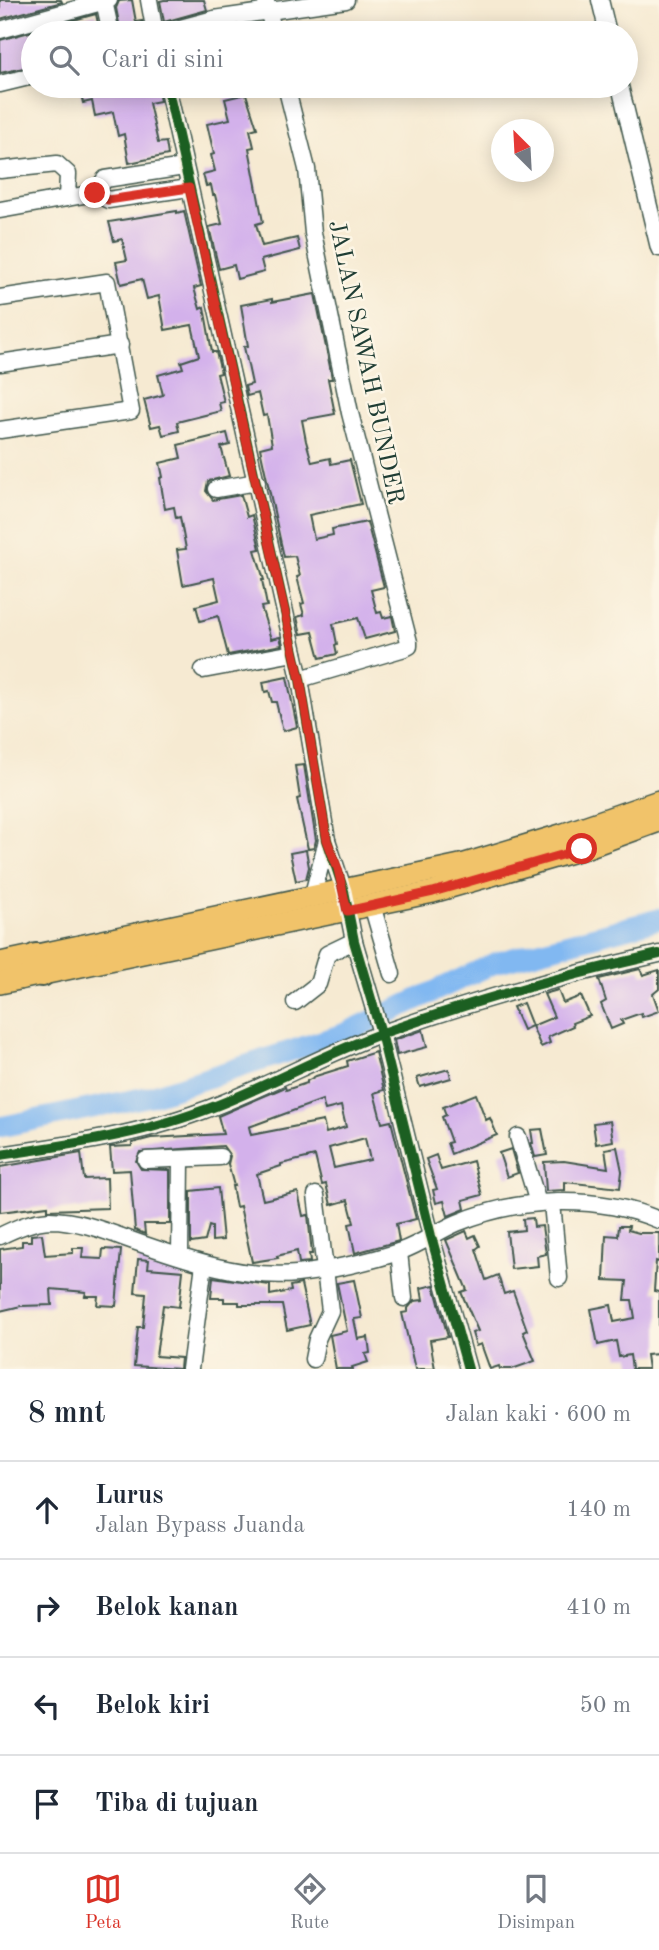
<!DOCTYPE html>
<html lang="id">
<head>
<meta charset="utf-8">
<style>
	:root { --surface:#fff; --page:#f2f2f3; --text:#1f2937; --muted:#747a83; --line:#e0e1e3; --accent:#d93025 }
	body { margin:0; font-family:"Old Standard TT",serif; background:var(--page); color:var(--text) }
	.compass { position:absolute; left:491px; top:119px; width:63px; height:63px; border-radius:50%; background:var(--surface); box-shadow:0 4px 18px #0003; rotate:336deg }
	.stop { position:absolute; width:21px; height:21px; margin:-16px; border:5px solid #d93025; border-radius:50%; background:#fff }
	.stop.end { background:#d93025; border-color:#fff; box-shadow:0 2px 7px #0008 }
	.list { margin:0; padding:0; list-style:none }
	h2 { display:flex; justify-content:space-between; align-items:center; height:91px; margin:0; padding:0 28px; font-size:30px }
	h2 small { font-size:23px; font-weight:400; color:var(--muted) }
	.list li { display:grid; grid-template-columns:46px 1fr auto; gap:21px; align-items:center; box-sizing:border-box; height:98px; padding:0 28px; border-top:2px solid var(--line) }
	.list b { display:block; font-size:26px; white-space:nowrap }
	.list p { margin:0; font-size:23px; white-space:nowrap; color:var(--muted) }
	.list em { font-size:23px; font-style:normal; color:var(--muted) }
	.icon { flex:none; width:38px; height:38px; fill:none; stroke:currentColor; stroke-width:2; stroke-linecap:round; stroke-linejoin:round }
	.map { position:relative; flex:none; width:659px; height:1369px; overflow:hidden }
	.search { position:absolute; background:var(--surface); box-shadow:0 4px 18px #0003; left:21px; right:21px; top:21px; height:77px; display:flex; align-items:center; gap:18px; box-sizing:border-box; padding:0 24px; border-radius:38px; color:var(--muted); font-size:26px }
	.sheet { height:483px; background:var(--surface) }
	nav { display:flex; justify-content:space-around; align-items:center; box-sizing:border-box; height:98px; border-top:2px solid var(--line); background:var(--surface); font-size:19px; color:var(--muted) }
	nav a { display:grid; justify-items:center; gap:4px }
	nav .on { color:var(--accent) }
	.map>svg:first-child { display:block }
</style>
</head>
<body>
<div class="map">
<svg width="659" height="1369" viewBox="0 0 659 1369">
	<rect width="100%" height="100%" fill="#fcf5e5"/>
	<filter id="ink" filterUnits="userSpaceOnUse"><feTurbulence type="fractalNoise" baseFrequency=".0143" numOctaves="2"/><feDisplacementMap in="SourceGraphic" scale="14" xChannelSelector="R" yChannelSelector="G"/><feConvolveMatrix kernelMatrix="1 2 1 2 8 2 1 2 1" color-interpolation-filters="sRGB"/></filter>
	<filter id="wash" filterUnits="userSpaceOnUse"><feTurbulence type="fractalNoise" baseFrequency=".00686" numOctaves="4" result="noise"/><feDisplacementMap in="SourceGraphic" scale="28" xChannelSelector="R" yChannelSelector="G"/><feGaussianBlur stdDeviation="1.57" result="paint"/><feColorMatrix in="noise" values="0 0 0 0 0 0 0 0 0 0 0 0 0 0 0 0 0 1.4 0 .05"/><feComposite in="paint" operator="in"/></filter>
	<g filter="url(#wash)">
		<rect width="100%" height="100%" fill="#f6ead2"/>
		<g fill="none" stroke-linecap="round" stroke-linejoin="round">
			<!-- river -->
			<polyline stroke="#81b8f1" stroke-width="21" points="0,1127 151,1096 343,1034 495,963 659,919"/>
		</g>
		<g id="blocks">
			<!-- building -->
			<g fill="#d3b1eb" fill-rule="evenodd">
				<polygon points="0,0 61,0 62,2 0,19"/>
				<polygon points="132,0 136,22 142,21 144,32 121,33 116,8 119,1"/>
				<polygon points="164,0 204,0 207,10 164,22 160,1"/>
				<polygon points="96,14 100,33 33,33 33,66 0,73 0,40"/>
				<polygon points="79,86 157,86 160,101 149,103 158,143 166,142 168,155 129,163 124,134 118,136 113,112 95,116 92,101 83,103"/>
				<polygon points="246,94 257,128 250,130 254,147 249,148 263,222 256,224 262,246 297,238 300,250 261,260 264,272 237,279 234,265 219,269 209,227 222,224 215,195 213,195 211,185 206,186 203,174 215,171 211,155 214,154 207,124 230,119 225,99"/>
				<polygon points="177,211 177,213 184,211 201,286 194,288 200,309 204,307 212,352 216,352 221,373 217,374 224,402 219,403 221,411 177,422 179,431 163,435 160,425 151,427 144,400 163,395 158,375 183,368 181,362 199,356 192,325 165,330 159,296 147,299 142,279 121,284 116,262 127,260 122,239 114,241 109,222"/>
				<polygon points="315,294 330,367 332,379 328,379 335,414 302,420 306,441 312,462 330,458 331,464 350,460 361,504 309,515 314,539 333,535 332,529 367,522 384,587 371,590 377,613 381,612 383,618 392,616 395,631 365,639 358,618 333,624 337,644 335,645 337,654 320,658 313,632 301,634 297,617 304,615 301,604 304,603 297,577 300,576 295,556 284,557 260,448 272,445 267,415 263,416 258,393 247,396 245,386 252,384 244,347 248,346 241,305 272,299 272,302"/>
				<polygon points="227,433 230,445 221,447 229,476 208,481 206,491 213,500 241,495 247,517 252,515 260,549 255,550 264,580 262,580 267,606 261,607 271,639 280,637 282,645 228,655 218,616 200,621 196,606 219,600 214,578 183,585 177,550 186,549 180,517 176,518 174,507 165,509 160,478 163,477 160,463 181,458 178,445"/>
				<polygon points="287,677 297,727 283,731 276,702 272,702 269,691 265,692 263,682"/>
				<polygon points="304,765 316,840 314,848 308,849 297,799 300,798 295,766"/>
				<polygon points="306,850 309,867 306,879 296,881 290,853"/>
				<polygon points="640,969 643,975 659,970 659,989 653,994 659,1011 642,1017 641,1013 621,1020 623,1024 611,1029 601,1004 606,1001 599,979"/>
				<polygon points="558,990 563,1003 581,996 590,1016 572,1023 573,1026 548,1037 550,1043 541,1047 532,1026 554,1017 544,994"/>
				<polygon points="523,1003 532,1026 523,1030 513,1007"/>
				<polygon points="423,1030 427,1047 397,1055 394,1040"/>
				<path d="M375 1052 384 1090 374 1093 382 1123 391 1121 416 1219 396 1224 399 1241 355 1253 349 1224 354 1223 348 1200 331 1205 326 1184 322 1185 315 1156 281 1164V1166L257 1174 263 1200 298 1192 303 1216 308 1215 312 1254H309L310 1262 299 1263 297 1251 277 1256 278 1258 252 1262 240 1206 236 1207 232 1186H234L228 1164 230 1156 223 1146 140 1152 136 1161 141 1169 170 1170V1224H144L145 1234 135 1230 130 1170 112 1171 110 1147 132 1146V1143L151 1138 223 1134 218 1116 283 1088 285 1087 286 1090 307 1083V1081L316 1076 348 1066 347 1061ZM322 1100 325 1110 341 1106 346 1127 326 1133 323 1121 251 1135 249 1127ZM365 1138 370 1160 334 1168 329 1148Z"/>
				<polygon points="449,1069 451,1078 420,1087 417,1078"/>
				<polygon points="476,1094 486,1120 490,1118 497,1135 451,1154 447,1143 451,1142 442,1117 446,1115 443,1107"/>
				<polygon points="610,1121 613,1141 596,1144 593,1123"/>
				<polygon points="542,1129 547,1155 535,1157 531,1143 533,1143 531,1130"/>
				<polygon points="617,1147 622,1171 620,1188 565,1182 565,1190 546,1191 544,1162 564,1161 608,1168 605,1149"/>
				<polygon points="511,1149 518,1173 507,1177 499,1153"/>
				<polygon points="81,1153 84,1179 107,1178 108,1208 48,1210 48,1206 0,1212 0,1167"/>
				<polygon points="436,1155 441,1170 473,1161 482,1195 463,1200 465,1209 448,1216 444,1201 436,1203 433,1190 437,1189 426,1159"/>
				<polygon points="218,1188 223,1240 212,1241 212,1227 209,1226 205,1241 191,1243 191,1191"/>
				<polygon points="533,1218 534,1227 542,1226 546,1254 537,1256 538,1266 511,1269 507,1232 524,1230 523,1219"/>
				<polygon points="619,1226 629,1226 628,1230 639,1233 659,1233 659,1262 656,1261 654,1291 659,1292 659,1354 646,1355 648,1369 632,1369 630,1355 619,1357 616,1341 598,1345 591,1309 611,1305 614,1322 635,1318 632,1300 625,1300 627,1281 604,1280 606,1235 618,1236"/>
				<polygon points="466,1231 469,1238 475,1235 480,1246 476,1249 486,1280 498,1275 504,1294 513,1291 527,1330 523,1332 535,1361 512,1369 500,1369 499,1366 490,1369 481,1344 476,1346 472,1333 478,1331 461,1292 467,1290 446,1240"/>
				<polygon points="42,1234 45,1255 73,1253 73,1248 83,1248 82,1258 102,1259 103,1249 121,1250 116,1306 97,1305 98,1296 85,1296 86,1292 51,1289 52,1305 21,1306 0,1311 0,1249 22,1246 22,1241 31,1241 31,1235"/>
				<polygon points="138,1259 149,1260 148,1268 183,1271 179,1307 163,1305 156,1356 181,1358 180,1369 134,1366 138,1327 143,1327 146,1294 135,1293"/>
				<polygon points="213,1277 270,1285 270,1295 291,1291 290,1286 301,1284 310,1325 287,1330 282,1305 239,1305 239,1302 224,1302 224,1298 211,1298"/>
				<polygon points="354,1280 362,1318 354,1319 358,1339 368,1337 370,1353 365,1354 368,1362 352,1367 353,1369 336,1369 330,1335 347,1331 337,1283"/>
				<polygon points="434,1285 448,1337 430,1340 435,1369 415,1369 402,1313 408,1312 408,1308 414,1301 423,1300 421,1288"/>
			</g>
		</g>
	</g>
	<g filter="url(#ink)">
		<use href="#blocks" fill-opacity="0" stroke="#3f574c" stroke-width="2"/>
		<g fill="none" stroke-linecap="round" stroke-linejoin="round">
			<defs>
				<g id="minor">
					<polyline points="149,0 155,33"/>
					<polyline points="600,0 608,33"/>
					<polyline points="104,1 111,33"/>
					<polyline points="266,2 274,33"/>
					<polyline points="0,30 109,0"/>
					<polyline points="162,33 214,19 346,0"/>
					<polyline points="0,84 33,76"/>
					<polyline points="167,86 300,679 327,840 344,891 354,941 381,1033 431,1236 468,1369"/>
					<polyline points="286,86 307,169 313,233 350,413 409,642 409,646 405,648 300,679"/>
					<polyline points="620,86 659,248"/>
					<polyline points="0,170 57,164 68,174 67,198"/>
					<polyline points="95,193 105,179 184,167"/>
					<polyline points="0,210 95,193 108,200 189,188"/>
					<polyline points="0,298 107,282 131,411 0,430"/>
					<polyline points="0,363 120,345"/>
					<polyline points="216,489 257,482"/>
					<polyline points="203,670 294,653"/>
					<polyline points="312,898 327,840"/>
					<polyline points="372,905 392,974"/>
					<polyline points="295,1002 318,984 327,954 354,941"/>
					<polyline points="518,1137 538,1203"/>
					<path d="M0 1155C68 1145 138 1135 202 1111 264 1089 321 1055 383 1033 473 1001 566 975 659 954"/>
					<polyline points="146,1160 220,1157"/>
					<polyline points="552,1203 559,1278"/>
					<path d="M0 1236C16 1228 32 1221 50 1220 81 1220 113 1234 142 1244 191 1261 245 1279 297 1274 326 1271 373 1261 401 1251 421 1244 438 1231 457 1223 519 1197 597 1194 659 1220"/>
					<polyline points="399,1252 404,1298"/>
					<polyline points="180,1256 181,1159"/>
					<polyline points="313,1359 317,1339 330,1311 316,1195"/>
					<polyline points="190,1369 204,1264"/>
				</g>
				<g id="major">
					<polyline points="0,963 465,864 564,834 659,801"/>
					<polyline points="0,983 433,892 582,849 659,821"/>
				</g>
				<polyline id="highway" points="36,956 42,974"/>
			</defs>
			<!-- minor casing -->
			<use href="#minor" stroke="#3f574c" stroke-width="19"/>
			<!-- major casing -->
			<use href="#major" stroke="#3f574c" stroke-width="24"/>
			<!-- highway casing -->
			<use href="#highway" stroke="#3f574c" stroke-width="28"/>
			<!-- minor -->
			<use href="#minor" stroke="#fff" stroke-width="16"/>
			<!-- major -->
			<use href="#major" stroke="#f1c36a" stroke-width="21"/>
			<!-- highway -->
			<use href="#highway" stroke="#f1c36a" stroke-width="24"/>
			<defs>
				<g id="cycleway">
					<polyline points="167,86 300,679 327,840 344,891 354,941 381,1033 431,1236 468,1369"/>
					<path d="M0 1155C68 1145 138 1135 202 1111 264 1089 321 1055 383 1033 473 1001 566 975 659 954"/>
				</g>
			</defs>
			<!-- cycleway casing -->
			<use href="#cycleway" stroke="#fcf5e5" stroke-width="15"/>
			<!-- cycleway -->
			<use href="#cycleway" stroke="#1b5e20" stroke-width="10"/>
		</g>
	</g>
	<g fill="none" stroke-linecap="round" stroke-linejoin="round" filter="url(#ink)">
		<!-- route -->
		<polyline stroke="#d93025" stroke-width="9" points="95,193 108,200 189,188 300,679 327,840 338,869 347,911 433,892 582,849"/>
	</g>
	<g text-anchor="middle" stroke-width="5" stroke-linejoin="round" paint-order="stroke">
		<!-- street labels -->
		<g font-size="24" fill="#1f3d34" stroke="#fcf5e5">
			<text transform="translate(367 362) rotate(78)" y="8">JALAN SAWAH BUNDER</text>
		</g>
	</g>
</svg>
<svg class="compass" viewBox="-18 -18 36 36"><path d="M0-13l5 13h-10z" fill="#e53935"/><path d="M0 13l5-13h-10z" fill="#747a83"/></svg>
<div class="stop" style="left:582px;top:849px"></div>
<div class="stop end" style="left:95px;top:193px"></div>
<div class="search"><svg class="icon" aria-label="search" viewBox="0 0 24 24"><circle cx="10" cy="10" r="6"/><path d="M15 15l6 6"/></svg>Cari di sini</div>
</div>
<section class="sheet">
<h2>8 mnt<small>Jalan kaki · 600 m</small></h2>
<ul class="list">
<li><svg class="icon" aria-label="ahead" viewBox="0 0 24 24"><path d="M12 20V5M6 11l6-6 6 6"/></svg><div><b>Lurus</b><p>Jalan Bypass Juanda</p></div><em>140 m</em></li>
<li><svg class="icon" aria-label="right" viewBox="0 0 24 24"><path d="M7 20v-9h11M14 6l5 5-5 5"/></svg><div><b>Belok kanan</b></div><em>410 m</em></li>
<li><svg class="icon" aria-label="left" viewBox="0 0 24 24"><path d="M17 20v-9H6M10 6l-5 5 5 5"/></svg><div><b>Belok kiri</b></div><em>50 m</em></li>
<li><svg class="icon" aria-label="arrive" viewBox="0 0 24 24"><path d="M6 21V4h12l-3 4 3 4H6"/></svg><div><b>Tiba di tujuan</b></div></li>
</ul>
</section>
<nav>
<a class="on"><svg class="icon" aria-label="map" viewBox="0 0 24 24"><path d="M3 6l6-2 6 2 6-2v14l-6 2-6-2-6 2zM9 4v14M15 6v14"/></svg>Peta</a>
<a><svg class="icon" aria-label="directions" viewBox="0 0 24 24"><path d="M12 3l9 9-9 9-9-9zM9 14v-3h6M13 9l2 2-2 2"/></svg>Rute</a>
<a><svg class="icon" aria-label="saved" viewBox="0 0 24 24"><path d="M7 4h10v16l-5-4-5 4z"/></svg>Disimpan</a>
</nav>
</body>
</html>
